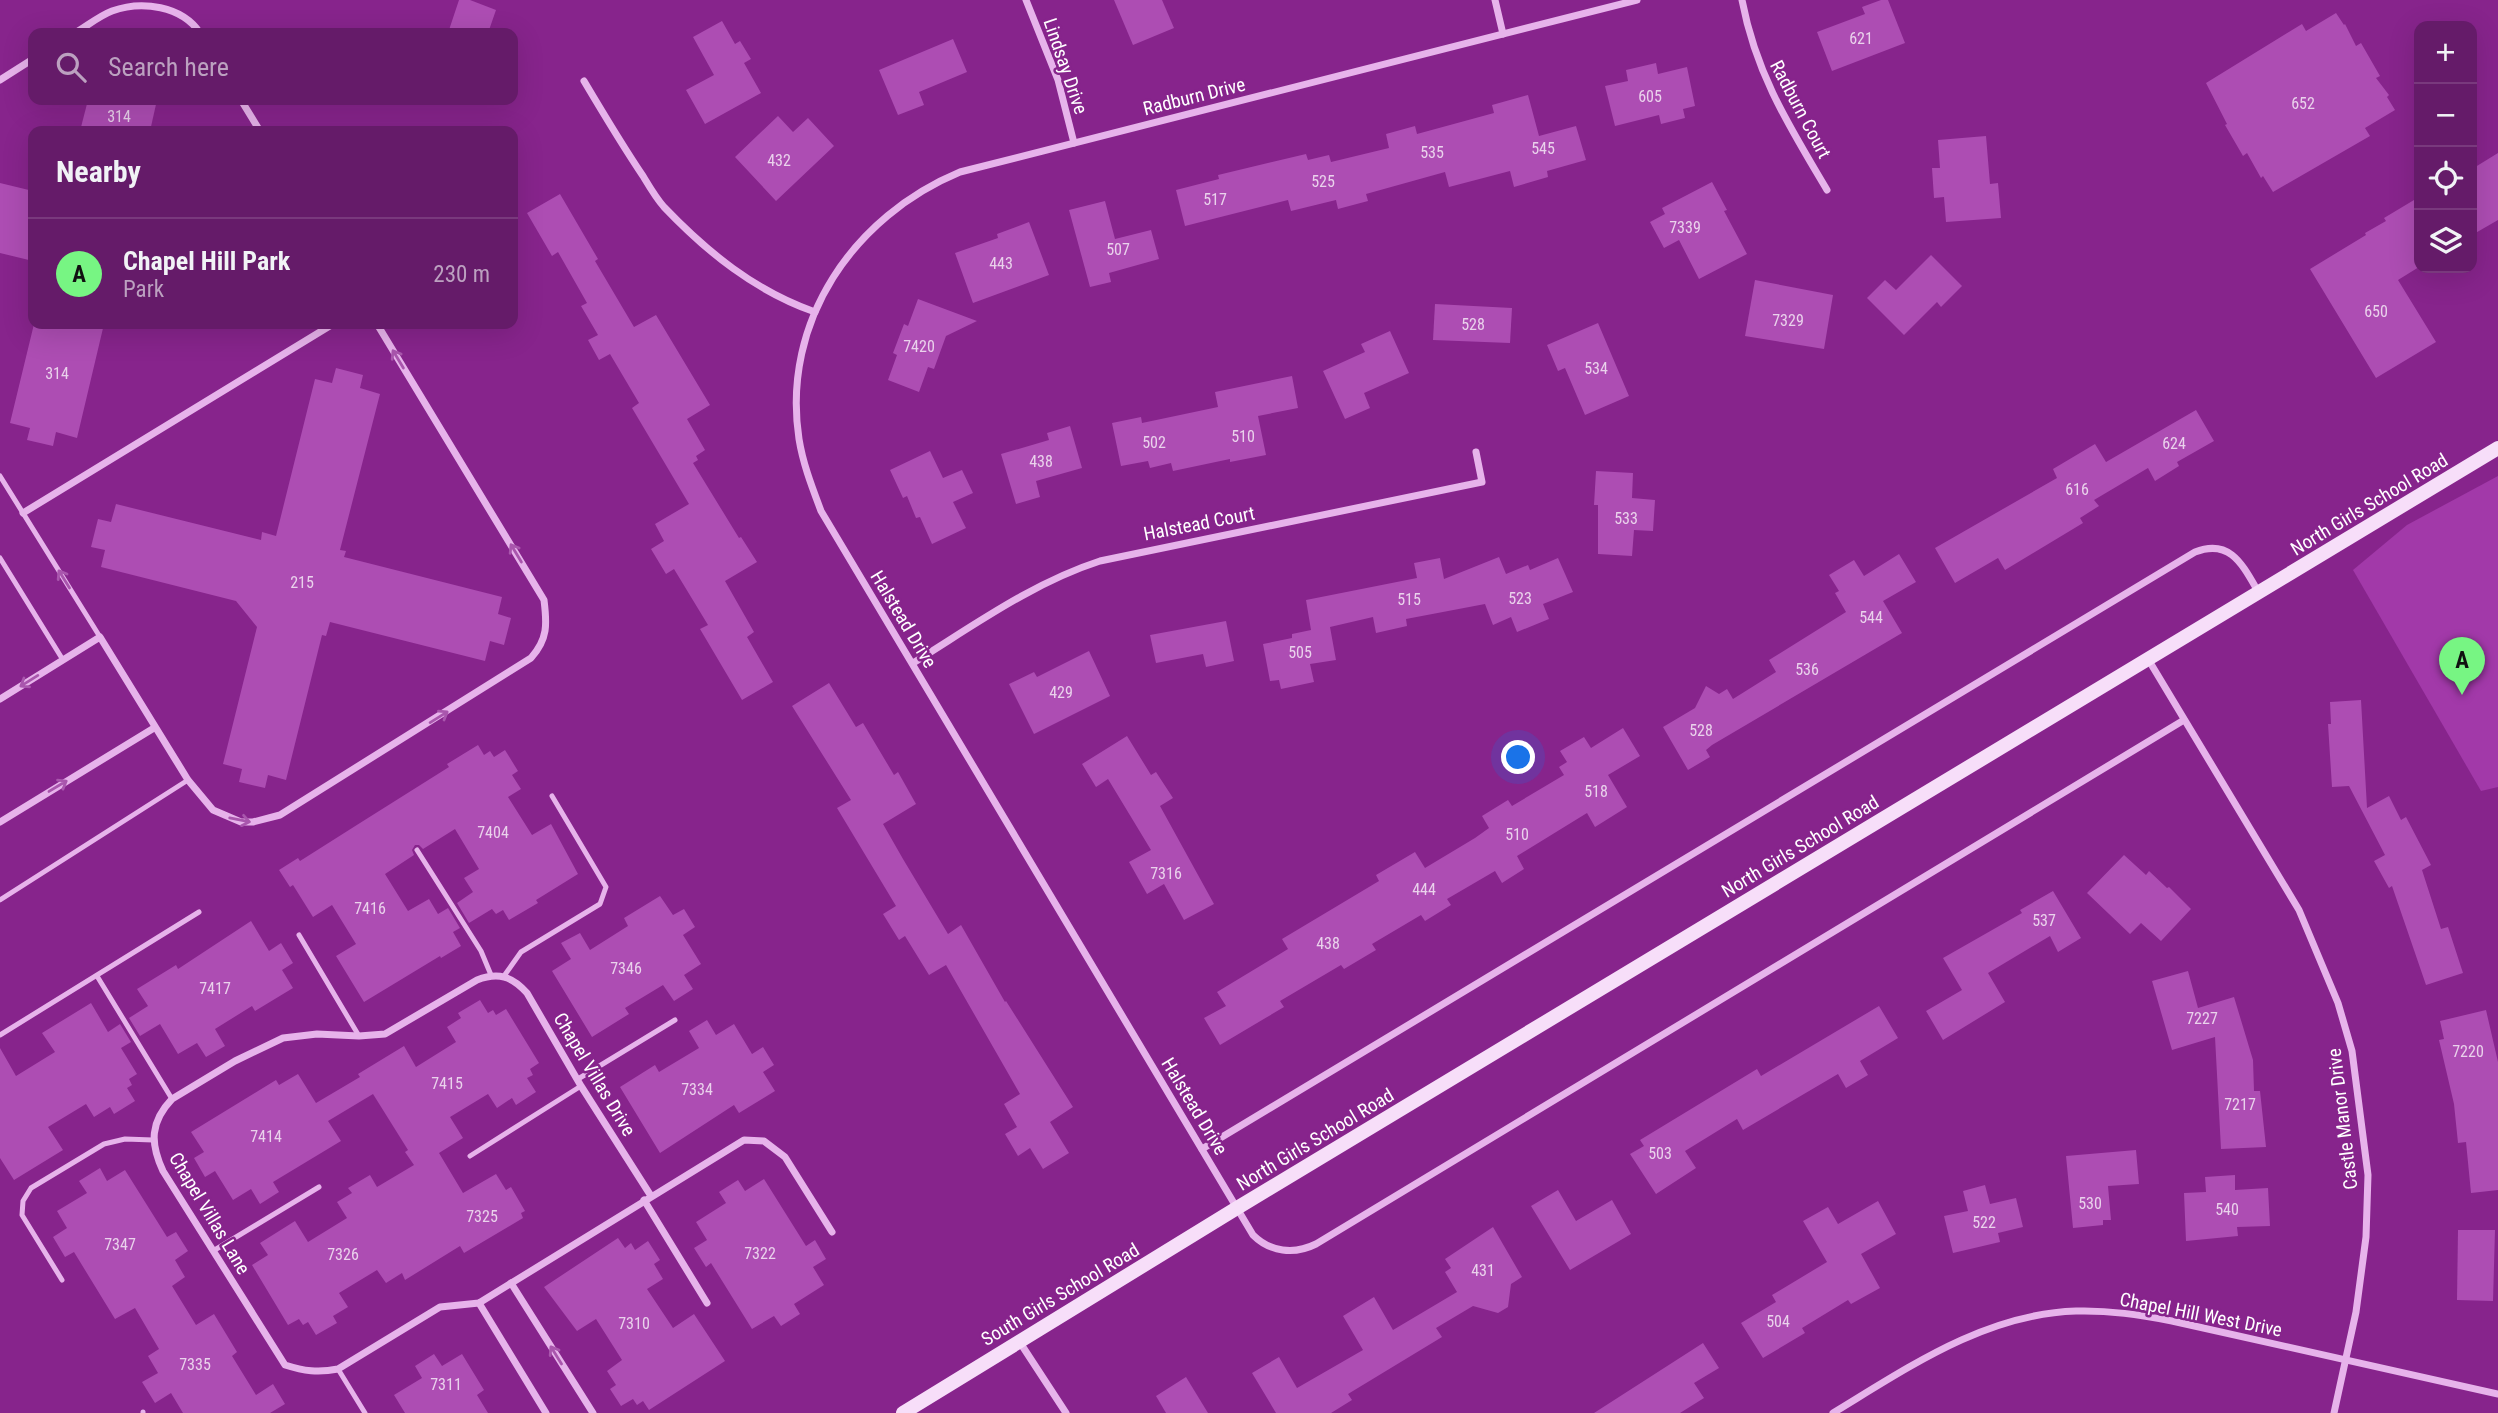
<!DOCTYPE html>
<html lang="en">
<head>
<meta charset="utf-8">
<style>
	:root { --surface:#651b69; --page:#6b246f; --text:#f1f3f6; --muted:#bca1c0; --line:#79397d; --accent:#77f583 }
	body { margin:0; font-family:"Roboto Condensed",sans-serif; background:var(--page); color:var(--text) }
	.controls { position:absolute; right:21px; top:21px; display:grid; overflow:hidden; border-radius:14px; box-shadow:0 7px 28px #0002 }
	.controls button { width:63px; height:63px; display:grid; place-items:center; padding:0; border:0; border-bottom:2px solid var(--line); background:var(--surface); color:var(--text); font:35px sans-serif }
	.you { position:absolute; left:1519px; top:758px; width:24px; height:24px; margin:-18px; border:5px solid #fff; border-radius:50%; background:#1a73e8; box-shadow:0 0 0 10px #1a73e833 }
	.badge { display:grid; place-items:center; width:46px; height:46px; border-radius:50%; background:var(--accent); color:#111; font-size:23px; font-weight:700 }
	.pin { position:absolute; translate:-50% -58px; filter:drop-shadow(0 2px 4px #0008) }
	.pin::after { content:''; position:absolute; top:37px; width:24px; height:21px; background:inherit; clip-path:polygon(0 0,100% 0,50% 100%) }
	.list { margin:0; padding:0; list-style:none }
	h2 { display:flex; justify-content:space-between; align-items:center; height:91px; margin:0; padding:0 28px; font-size:30px }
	h2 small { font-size:23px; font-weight:400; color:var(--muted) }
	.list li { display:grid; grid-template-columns:46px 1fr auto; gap:21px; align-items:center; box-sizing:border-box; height:112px; padding:0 28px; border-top:2px solid var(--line) }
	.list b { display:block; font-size:26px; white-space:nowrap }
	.list p { margin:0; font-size:23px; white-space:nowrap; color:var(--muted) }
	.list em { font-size:23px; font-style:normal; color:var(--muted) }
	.icon { flex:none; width:38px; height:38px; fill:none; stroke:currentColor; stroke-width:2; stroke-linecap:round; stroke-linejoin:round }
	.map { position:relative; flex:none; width:2498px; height:1413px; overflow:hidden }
	.search { position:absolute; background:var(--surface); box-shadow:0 7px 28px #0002; left:28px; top:28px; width:490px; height:77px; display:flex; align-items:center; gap:18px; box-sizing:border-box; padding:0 24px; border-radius:14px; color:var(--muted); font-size:26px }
	.panel { position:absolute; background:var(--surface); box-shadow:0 7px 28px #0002; left:28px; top:126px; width:490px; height:203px; border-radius:14px }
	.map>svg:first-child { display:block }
</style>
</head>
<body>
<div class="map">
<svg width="2498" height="1413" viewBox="0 0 2498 1413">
	<rect width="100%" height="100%" fill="#87248c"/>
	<!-- green -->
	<polygon fill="#a239a9" points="2498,476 2498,787 2481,791 2353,570 2407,525"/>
	<!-- building -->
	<g fill="#ad4db3">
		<polygon points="459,0 470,0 496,10 488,33 448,33"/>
		<polygon points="1114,0 1162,0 1174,28 1133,45"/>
		<polygon points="1881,0 1888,0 1905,43 1832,71 1817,32 1865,14 1862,7"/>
		<polygon points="2336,13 2344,25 2345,24 2356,46 2361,43 2380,76 2376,78 2389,95 2387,97 2395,110 2365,128 2370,136 2273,192 2263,176 2261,178 2247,153 2243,156 2225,125 2227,124 2206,83 2302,24 2306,31"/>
		<polygon points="722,21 735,44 740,41 751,59 744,63 761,93 705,124 686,90 714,75 693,37"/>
		<polygon points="953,39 967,72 919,92 924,105 898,115 879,70"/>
		<polygon points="1656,63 1658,74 1687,67 1695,106 1683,109 1685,118 1661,124 1659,115 1615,126 1605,86 1628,81 1626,70"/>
		<polygon points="1528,95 1539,136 1576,126 1586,160 1547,171 1548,177 1514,187 1510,171 1449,187 1445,172 1366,194 1368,201 1338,209 1336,200 1291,211 1288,200 1185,226 1176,190 1219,179 1218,175 1306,154 1308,160 1329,155 1331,162 1389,148 1386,134 1415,126 1417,134 1494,113 1492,105"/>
		<polygon points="88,100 157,100 150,131 80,131"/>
		<polygon points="778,116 793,132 808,118 834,146 776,201 735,157"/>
		<polygon points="1986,136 1990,184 1998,183 2001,218 1946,222 1944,197 1934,198 1932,168 1940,168 1938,140"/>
		<polygon points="2498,153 2498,220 2472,235 2472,169"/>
		<polygon points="1712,182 1727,210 1724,211 1747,254 1699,279 1679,240 1664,248 1650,222 1665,214 1662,208"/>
		<polygon points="0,183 33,191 33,261 0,253"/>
		<polygon points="560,194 598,259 595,261 634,327 656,315 710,405 687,419 705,450 696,456 698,460 693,463 739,538 741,537 757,562 725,581 754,632 747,637 773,682 742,700 700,629 708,625 674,569 666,574 651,549 664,541 655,524 689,504 632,408 639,403 610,354 599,360 588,340 598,335 581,306 587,303 558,252 552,256 527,213"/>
		<polygon points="2419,197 2419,267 2398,280 2436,342 2376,378 2310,269 2366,235 2365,233 2386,221 2384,218"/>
		<polygon points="1105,201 1115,239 1151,230 1159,259 1109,273 1111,282 1090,287 1069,210"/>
		<polygon points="1029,222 1049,275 973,303 955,253 998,238 997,234"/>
		<polygon points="1931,255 1962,286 1941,307 1937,302 1904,335 1867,298 1885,280 1896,290"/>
		<polygon points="1755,280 1833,295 1824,349 1745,336"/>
		<polygon points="918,299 977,321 946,336 934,369 928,367 919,392 888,380 897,355 893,353 904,324 908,326"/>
		<polygon points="1435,304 1512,308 1510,343 1433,340"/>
		<polygon points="1598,323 1629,396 1585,415 1565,368 1558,371 1547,345"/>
		<polygon points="34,324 104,324 77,438 56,432 53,446 27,440 30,428 10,423"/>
		<polygon points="1390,331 1409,373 1364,393 1370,408 1345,419 1323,371 1365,352 1361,344"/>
		<polygon points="336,368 363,375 360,388 380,394 340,550 346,551 344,557 502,597 498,614 511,618 504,645 490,641 485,661 330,622 326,636 322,635 286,780 268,775 265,788 239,782 242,769 223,764 257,627 236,601 101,567 105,550 91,547 98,519 111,522 116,504 261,540 262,532 276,536 315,379 332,383"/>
		<polygon points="1292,376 1298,408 1258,416 1266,455 1230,462 1230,459 1173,471 1171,463 1150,468 1148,461 1121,466 1112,423 1141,417 1142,423 1218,407 1215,392"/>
		<polygon points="2196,410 2214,441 2177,462 2179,466 2155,481 2148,468 2094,500 2099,506 2080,518 2083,523 2005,570 1998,558 1955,583 1935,548 2057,478 2053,469 2095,444 2106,462"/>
		<polygon points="1070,426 1082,468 1036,481 1040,497 1016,504 1001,454 1049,440 1047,433"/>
		<polygon points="930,451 943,478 962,470 973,493 953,502 966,528 932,544 920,517 916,518 907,496 903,498 890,470"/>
		<polygon points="1596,471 1633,473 1632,498 1655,500 1653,531 1634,530 1632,556 1598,554 1598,505 1594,505"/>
		<polygon points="1899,554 1916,582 1883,601 1902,633 1712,745 1706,750 1710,757 1688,770 1663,727 1695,708 1706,686 1719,694 1727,689 1733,699 1776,672 1769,660 1846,612 1835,593 1839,591 1829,575 1854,560 1864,576"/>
		<polygon points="1499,557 1506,574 1528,565 1530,570 1558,558 1573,592 1543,604 1549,619 1517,632 1511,617 1493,625 1485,604 1406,619 1407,626 1376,633 1373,617 1330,627 1336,660 1310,664 1314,682 1281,689 1279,680 1270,681 1263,644 1292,638 1292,634 1311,630 1306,600 1417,578 1414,563 1440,558 1444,579"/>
		<polygon points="1226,621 1234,661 1206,667 1203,654 1156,663 1150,635"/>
		<polygon points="1089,651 1110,696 1034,734 1009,684 1034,672 1037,677"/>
		<polygon points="829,683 856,727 863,723 894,775 898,772 916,804 883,824 903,859 948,934 961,925 1005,1002 1006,1001 1073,1107 1050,1122 1069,1153 1043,1169 1030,1148 1018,1156 1005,1134 1017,1127 1004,1104 1020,1094 946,965 929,975 905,936 899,940 883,914 896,906 837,808 851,800 792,706"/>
		<polygon points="2361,700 2367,808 2389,796 2401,820 2406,817 2431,865 2422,870 2441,929 2448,927 2463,973 2426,985 2392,886 2389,888 2374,861 2385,855 2349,786 2332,787 2328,724 2331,724 2330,702"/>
		<polygon points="1623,728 1640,756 1608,775 1627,807 1595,827 1587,813 1517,856 1524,869 1502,883 1495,871 1447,899 1451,905 1425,921 1421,915 1372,944 1376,950 1344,969 1341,965 1280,1001 1284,1007 1220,1045 1204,1018 1226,1006 1217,992 1288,949 1282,939 1379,881 1376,875 1415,852 1425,868 1475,838 1489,828 1482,816 1508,800 1512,806 1564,775 1559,767 1567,762 1560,751 1584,737 1591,748"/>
		<polygon points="1127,736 1151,775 1156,772 1173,798 1160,806 1214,904 1184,920 1164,884 1147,894 1129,862 1151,850 1108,779 1096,787 1082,764"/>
		<polygon points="478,745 484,755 490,751 494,757 505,750 518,771 512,775 521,789 508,797 532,835 551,824 578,874 536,900 538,903 509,920 503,910 496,914 492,909 469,923 457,903 473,892 464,878 479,869 455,829 423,849 419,845 415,845 412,850 414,855 385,874 408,911 429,899 438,914 448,908 460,928 453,932 461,946 441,958 440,956 364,1002 336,956 356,944 332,905 313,917 293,885 290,887 279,870 298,858 300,861 360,823 449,767 447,764"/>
		<polygon points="2124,855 2146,875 2149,871 2167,888 2169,887 2191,909 2161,941 2141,923 2130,934 2087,893"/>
		<polygon points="2053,891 2081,938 2058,952 2050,936 1988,973 2005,1002 1943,1040 1926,1011 1962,990 1943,958 2022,913 2020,910"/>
		<polygon points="660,896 673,915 684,909 695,927 683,935 701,964 684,975 693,989 674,1001 663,985 625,1008 629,1014 592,1037 552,971 571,959 561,943 580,933 590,950 628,926 624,918"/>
		<polygon points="251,921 269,951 281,943 293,963 282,970 293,988 255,1011 252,1006 215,1029 225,1046 206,1057 197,1043 178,1054 160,1024 140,1036 129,1018 148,1006 137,989 176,965 178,969"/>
		<polygon points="2188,971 2198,1008 2234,997 2253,1060 2254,1091 2260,1091 2266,1147 2221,1149 2215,1037 2172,1050 2152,981"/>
		<polygon points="480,1000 488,1013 493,1010 496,1015 506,1009 539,1063 530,1069 533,1075 527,1078 536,1092 516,1105 512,1098 497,1108 488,1094 450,1117 463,1138 439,1153 463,1193 496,1174 506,1190 511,1187 525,1211 521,1213 523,1218 464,1253 460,1246 405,1280 402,1273 386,1283 377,1270 339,1293 348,1307 333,1316 337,1323 316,1335 308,1322 303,1325 299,1319 288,1325 252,1265 268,1255 260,1243 295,1221 308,1242 347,1218 337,1202 352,1193 348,1188 370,1175 377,1187 414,1165 405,1152 408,1150 373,1094 328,1121 341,1141 273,1182 279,1192 260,1204 251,1189 233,1200 215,1171 205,1177 194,1158 204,1152 191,1132 276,1080 279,1085 298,1074 316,1103 360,1077 358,1074 404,1046 416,1067 456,1042 447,1027 461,1018 458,1013"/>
		<polygon points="91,1003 108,1032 120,1024 131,1042 121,1048 137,1074 129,1079 132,1085 127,1088 135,1101 114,1114 110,1107 94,1117 86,1104 48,1127 63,1150 14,1180 0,1158 0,1048 16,1076 55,1052 42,1033"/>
		<polygon points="1879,1006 1898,1038 1860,1061 1868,1075 1846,1088 1838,1074 1743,1130 1737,1119 1685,1151 1696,1168 1656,1194 1630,1154 1644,1146 1640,1140 1757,1069 1761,1076"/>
		<polygon points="2486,1010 2498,1062 2498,1190 2471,1193 2466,1142 2458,1143 2454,1104 2439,1040 2444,1039 2440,1021"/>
		<polygon points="707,1020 716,1035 734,1024 752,1054 763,1047 774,1065 763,1072 775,1091 739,1113 734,1105 660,1153 620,1087 655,1065 659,1072 699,1048 689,1031"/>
		<polygon points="2136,1150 2139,1184 2108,1186 2111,1220 2103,1220 2103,1225 2073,1228 2066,1156"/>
		<polygon points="100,1168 107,1181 125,1170 167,1237 176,1232 188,1251 175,1260 185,1277 172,1286 196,1325 214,1314 237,1352 232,1356 256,1395 273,1384 285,1404 270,1413 183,1413 171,1393 155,1403 142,1382 158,1373 148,1356 159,1349 135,1308 115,1319 74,1252 65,1257 53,1237 67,1228 57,1211 87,1193 79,1181"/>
		<polygon points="2235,1175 2235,1190 2268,1188 2270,1226 2237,1227 2238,1236 2186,1241 2184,1193 2206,1192 2205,1177"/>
		<polygon points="764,1179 806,1246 815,1240 826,1259 813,1267 824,1285 794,1304 800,1314 781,1326 774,1316 752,1329 711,1263 706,1267 694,1248 707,1240 696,1222 726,1203 719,1192 738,1180 745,1191"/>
		<polygon points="1985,1185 1990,1204 2016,1198 2023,1227 1998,1233 2000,1242 1953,1253 1944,1216 1968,1211 1963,1191"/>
		<polygon points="1558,1190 1576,1221 1612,1200 1631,1234 1570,1270 1531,1206"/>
		<polygon points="1878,1201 1896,1234 1861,1254 1880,1288 1851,1304 1848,1300 1802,1328 1805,1333 1763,1358 1741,1323 1776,1302 1772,1295 1827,1262 1803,1221 1828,1207 1838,1224"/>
		<polygon points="1493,1227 1522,1277 1511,1284 1508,1307 1498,1313 1473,1306 1436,1328 1442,1337 1348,1394 1352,1400 1331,1413 1276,1413 1252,1373 1279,1357 1297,1388 1363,1350 1343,1316 1374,1297 1393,1330 1457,1292 1445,1272 1451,1268 1445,1259"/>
		<polygon points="2458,1230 2495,1230 2493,1301 2457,1300"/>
		<polygon points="618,1238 625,1248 631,1243 635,1250 648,1241 660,1260 654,1264 663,1279 647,1289 673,1328 694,1314 725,1361 649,1410 643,1401 637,1405 633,1399 621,1406 610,1389 616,1385 607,1371 622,1360 596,1319 577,1331 544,1287"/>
		<polygon points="1703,1343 1719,1368 1694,1383 1704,1398 1680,1413 1594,1413"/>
		<polygon points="434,1354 442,1366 462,1354 484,1390 477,1395 488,1413 405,1413 394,1395 422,1378 415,1366"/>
		<polygon points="1186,1377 1208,1413 1166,1413 1156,1396"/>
	</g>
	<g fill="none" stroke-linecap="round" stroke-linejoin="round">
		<!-- lane -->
		<g stroke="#e7b3eb" stroke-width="5">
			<polyline points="0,476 100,637"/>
			<polyline points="0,558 63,660"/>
			<polyline points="417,850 481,951 491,975"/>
			<polyline points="0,900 188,780"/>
			<polyline points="299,935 359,1036"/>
			<polyline points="97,976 172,1099"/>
			<polyline points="504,976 521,952 600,904 606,887 552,796"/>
			<polyline points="0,1035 199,912"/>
			<polyline points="578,1079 675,1020"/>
			<polyline points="470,1156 581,1086"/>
			<polyline points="213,1251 319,1187"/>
			<polyline points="62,1280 22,1215 23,1201 31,1188 104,1144 125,1139 153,1140"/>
			<polyline points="338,1369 365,1413"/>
			<polyline points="143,1412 143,1413"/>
		</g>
		<!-- street -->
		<g stroke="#e7b3eb" stroke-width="7">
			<polyline points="1026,0 1058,80 1074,143"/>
			<polyline points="1495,0 1503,34"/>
			<path d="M1637 0 960 172C854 216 781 321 799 439 803 464 812 487 821 511L1253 1235C1270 1252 1294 1255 1316 1244L2184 720"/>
			<path d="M1742 0C1756 74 1789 126 1827 190"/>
			<path d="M75 33C87 26 99 16 112 11 142 0 182 6 200 33"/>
			<polyline points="0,80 33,59"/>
			<path d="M584 81C603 113 622 145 643 176 649 186 656 198 664 207 707 252 755 291 815 312"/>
			<polyline points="241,100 260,131"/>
			<polyline points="23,513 333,324"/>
			<polyline points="2148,659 2299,910 2338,1003 2352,1051 2368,1175 2366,1237 2356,1312 2334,1413"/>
			<path d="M913 663C973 626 1032 583 1100 561L1482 482 1476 452"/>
			<path d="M0 699 100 637 188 780 213 810 241 822H253L280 815 531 658C548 639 547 624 544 600L377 324"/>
			<polyline points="0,822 154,728"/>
			<path d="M1202 1149 2195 552C2231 538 2243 566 2259 593"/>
			<path d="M651 1196 581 1086 527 993C512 976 498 972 477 980L385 1034 359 1036 317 1034 283 1038 235 1061 172 1099C150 1122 150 1143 163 1171L285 1365C304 1371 318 1373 338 1369L440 1307 479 1303 744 1140 764 1141 785 1157 832 1232"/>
			<polyline points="644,1200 707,1303"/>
			<polyline points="511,1283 593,1413"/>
			<polyline points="479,1303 546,1413"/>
			<polyline points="1019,1341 1066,1413"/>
			<path d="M1833 1413C1909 1367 1985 1314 2076 1311 2109 1310 2140 1315 2172 1321L2498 1394"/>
		</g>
		<!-- secondary -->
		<polyline stroke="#f7def9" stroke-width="14" points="903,1413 1237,1208 2498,448"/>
	</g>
	<!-- one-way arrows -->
	<defs><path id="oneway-shaft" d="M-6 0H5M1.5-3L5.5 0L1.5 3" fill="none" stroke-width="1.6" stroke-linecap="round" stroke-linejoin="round" transform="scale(1.75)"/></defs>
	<g stroke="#a956ad">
		<use href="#oneway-shaft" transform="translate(398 359) rotate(-121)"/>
		<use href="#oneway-shaft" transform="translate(516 553) rotate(-121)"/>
		<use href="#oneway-shaft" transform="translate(64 579) rotate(-122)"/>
		<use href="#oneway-shaft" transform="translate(29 681) rotate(148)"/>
		<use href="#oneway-shaft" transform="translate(439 717) rotate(-32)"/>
		<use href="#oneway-shaft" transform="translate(58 786) rotate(-31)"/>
		<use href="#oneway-shaft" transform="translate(240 820) rotate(11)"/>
		<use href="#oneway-shaft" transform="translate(556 1355) rotate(-122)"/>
	</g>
	<g text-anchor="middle" stroke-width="5" stroke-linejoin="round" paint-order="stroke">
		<!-- number labels -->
		<g font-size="16" fill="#ead2ec">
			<text x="1861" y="44">621</text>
			<text x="1650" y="102">605</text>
			<text x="2303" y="109">652</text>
			<text x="119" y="122">314</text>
			<text x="1543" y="154">545</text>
			<text x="1432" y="158">535</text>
			<text x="779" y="166">432</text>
			<text x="1323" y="187">525</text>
			<text x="1215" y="205">517</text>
			<text x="1685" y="233">7339</text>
			<text x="1118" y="255">507</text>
			<text x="1001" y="269">443</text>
			<text x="2376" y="317">650</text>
			<text x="1788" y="326">7329</text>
			<text x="1473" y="330">528</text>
			<text x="919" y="352">7420</text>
			<text x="1596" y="374">534</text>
			<text x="57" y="379">314</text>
			<text x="1243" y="442">510</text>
			<text x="1154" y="448">502</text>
			<text x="2174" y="449">624</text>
			<text x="1041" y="467">438</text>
			<text x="2077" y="495">616</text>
			<text x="1626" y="524">533</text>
			<text x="302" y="588">215</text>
			<text x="1520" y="604">523</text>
			<text x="1409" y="605">515</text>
			<text x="1871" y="623">544</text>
			<text x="1300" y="658">505</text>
			<text x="1807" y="675">536</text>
			<text x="1061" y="698">429</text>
			<text x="1701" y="736">528</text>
			<text x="1596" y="797">518</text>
			<text x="493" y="838">7404</text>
			<text x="1517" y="840">510</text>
			<text x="1166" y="879">7316</text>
			<text x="1424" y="895">444</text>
			<text x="370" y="914">7416</text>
			<text x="2044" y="926">537</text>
			<text x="1328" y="949">438</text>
			<text x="626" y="974">7346</text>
			<text x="215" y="994">7417</text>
			<text x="2202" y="1024">7227</text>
			<text x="2468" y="1057">7220</text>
			<text x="447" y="1089">7415</text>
			<text x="697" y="1095">7334</text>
			<text x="2240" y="1110">7217</text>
			<text x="266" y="1142">7414</text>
			<text x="1660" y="1159">503</text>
			<text x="2090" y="1209">530</text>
			<text x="2227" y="1215">540</text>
			<text x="482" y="1222">7325</text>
			<text x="1984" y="1228">522</text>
			<text x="120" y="1250">7347</text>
			<text x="760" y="1259">7322</text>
			<text x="343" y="1260">7326</text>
			<text x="1483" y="1276">431</text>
			<text x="1778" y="1327">504</text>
			<text x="634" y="1329">7310</text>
			<text x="195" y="1370">7335</text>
			<text x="446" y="1390">7311</text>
		</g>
		<!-- street labels -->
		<g font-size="19" fill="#fff" stroke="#87248c">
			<text transform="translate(1066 66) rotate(71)" y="7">Lindsay Drive</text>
			<text transform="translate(1194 96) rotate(-14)" y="7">Radburn Drive</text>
			<text transform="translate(1801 109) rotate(62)" y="7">Radburn Court</text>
			<text transform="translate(2369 504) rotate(-31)" y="7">North Girls School Road</text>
			<text transform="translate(1199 523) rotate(-11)" y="7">Halstead Court</text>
			<text transform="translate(904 619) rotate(59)" y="7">Halstead Drive</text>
			<text transform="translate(1800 846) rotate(-31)" y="7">North Girls School Road</text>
			<text transform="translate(595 1074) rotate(59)" y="7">Chapel Villas Drive</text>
			<text transform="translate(1195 1106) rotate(59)" y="7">Halstead Drive</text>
			<text transform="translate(2342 1119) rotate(-97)" y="7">Castle Manor Drive</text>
			<text transform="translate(1315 1139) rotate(-31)" y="7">North Girls School Road</text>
			<text transform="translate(210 1213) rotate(59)" y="7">Chapel Villas Lane</text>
			<text transform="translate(1060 1294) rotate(-31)" y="7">South Girls School Road</text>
			<text transform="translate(2201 1314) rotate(11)" y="7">Chapel Hill West Drive</text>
		</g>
	</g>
</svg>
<div class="controls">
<button>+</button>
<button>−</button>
<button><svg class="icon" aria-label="locate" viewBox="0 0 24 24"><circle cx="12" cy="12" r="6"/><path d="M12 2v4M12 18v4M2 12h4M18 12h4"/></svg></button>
<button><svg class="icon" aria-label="layers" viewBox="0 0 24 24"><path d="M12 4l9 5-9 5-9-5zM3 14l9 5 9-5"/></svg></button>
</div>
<div class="you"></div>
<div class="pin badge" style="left:2462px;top:695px">A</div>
<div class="search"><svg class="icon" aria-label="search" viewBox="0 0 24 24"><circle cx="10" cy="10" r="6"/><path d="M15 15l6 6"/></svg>Search here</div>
<section class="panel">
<h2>Nearby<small></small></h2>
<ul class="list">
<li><span class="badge">A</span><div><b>Chapel Hill Park</b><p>Park</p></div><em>230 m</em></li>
</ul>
</section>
</div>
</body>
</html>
